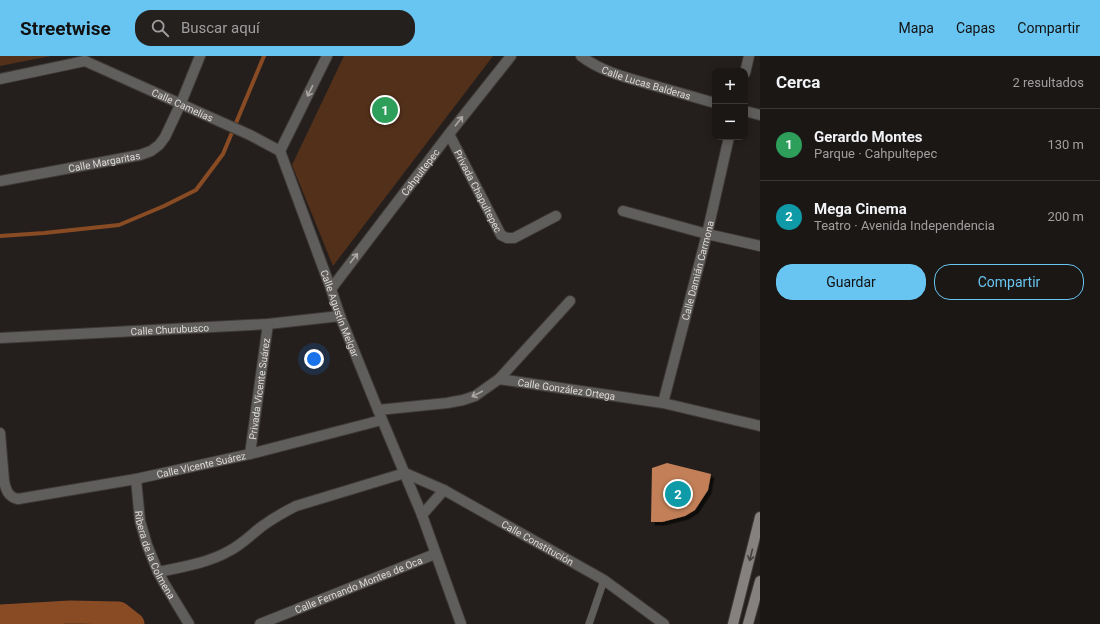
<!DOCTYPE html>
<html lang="es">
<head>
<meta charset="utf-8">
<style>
	:root { --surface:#1b1715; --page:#24201e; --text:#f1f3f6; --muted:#a09fa0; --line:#393634; --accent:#68c4f0 }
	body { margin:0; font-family:Roboto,sans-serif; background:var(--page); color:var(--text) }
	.controls { position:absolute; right:12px; top:12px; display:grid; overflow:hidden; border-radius:8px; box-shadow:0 2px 10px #0003 }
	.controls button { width:36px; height:36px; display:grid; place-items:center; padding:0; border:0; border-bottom:1px solid var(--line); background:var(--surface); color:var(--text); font:20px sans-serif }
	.you { position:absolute; left:314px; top:303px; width:14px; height:14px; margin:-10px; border:3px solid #fff; border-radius:50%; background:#1a73e8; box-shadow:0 0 0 6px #1a73e833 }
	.badge { display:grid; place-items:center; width:26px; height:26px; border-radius:50%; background:var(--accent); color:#fff; font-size:13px; font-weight:700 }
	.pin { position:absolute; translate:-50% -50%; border:2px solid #fff; box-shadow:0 1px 4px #0006 }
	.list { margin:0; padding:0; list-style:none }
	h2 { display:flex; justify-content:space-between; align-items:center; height:52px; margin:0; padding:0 16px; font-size:17px }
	h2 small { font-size:13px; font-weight:400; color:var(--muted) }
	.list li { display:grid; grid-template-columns:26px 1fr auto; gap:12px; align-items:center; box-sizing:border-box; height:72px; padding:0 16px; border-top:1px solid var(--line) }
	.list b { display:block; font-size:15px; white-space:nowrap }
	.list p { margin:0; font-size:13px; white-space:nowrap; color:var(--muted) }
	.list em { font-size:13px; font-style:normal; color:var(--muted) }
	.actions { display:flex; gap:8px; padding:12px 16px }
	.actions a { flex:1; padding:9px 0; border:1px solid var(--accent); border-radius:16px; text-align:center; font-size:14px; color:var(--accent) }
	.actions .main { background:var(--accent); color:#111 }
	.icon { flex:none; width:22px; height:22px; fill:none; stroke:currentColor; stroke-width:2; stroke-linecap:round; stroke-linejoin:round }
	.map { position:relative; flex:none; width:760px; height:568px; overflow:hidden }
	header { display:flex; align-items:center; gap:24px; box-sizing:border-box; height:56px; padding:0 20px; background:var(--accent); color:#111 }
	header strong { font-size:19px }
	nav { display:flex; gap:22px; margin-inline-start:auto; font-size:14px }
	.search { width:280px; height:36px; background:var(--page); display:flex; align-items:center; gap:10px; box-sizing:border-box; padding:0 14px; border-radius:16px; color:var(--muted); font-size:15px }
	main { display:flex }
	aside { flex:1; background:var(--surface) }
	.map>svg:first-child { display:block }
</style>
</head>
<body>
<header>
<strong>Streetwise</strong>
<div class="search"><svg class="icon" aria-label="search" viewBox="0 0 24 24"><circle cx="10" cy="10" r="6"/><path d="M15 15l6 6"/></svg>Buscar aquí</div>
<nav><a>Mapa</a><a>Capas</a><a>Compartir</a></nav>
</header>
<main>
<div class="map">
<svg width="760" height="568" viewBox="0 0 760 568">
	<defs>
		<filter id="shadow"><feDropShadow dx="3.5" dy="3.5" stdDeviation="0" flood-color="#0009"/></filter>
	</defs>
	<rect width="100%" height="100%" fill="#241f1c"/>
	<!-- green -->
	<g fill="#53301a">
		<polygon points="0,0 51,0 0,10"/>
		<polygon points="344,0 493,0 333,210 292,109"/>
	</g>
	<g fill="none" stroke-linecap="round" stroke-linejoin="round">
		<!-- stream -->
		<polyline stroke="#894b23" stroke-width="4" points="0,180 44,177 119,169 164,150 196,134 223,98 264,0"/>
		<!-- river -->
		<polyline stroke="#894b23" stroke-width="23" points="0,560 70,556 119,557 133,568"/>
	</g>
	<!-- building -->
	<polygon fill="#c38058" filter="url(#shadow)" points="667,407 711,418 708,434 695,454 685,460 662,466 651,466 652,412"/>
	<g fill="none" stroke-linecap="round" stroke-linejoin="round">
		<defs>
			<polyline id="lane" points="589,568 604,524"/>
			<g id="street">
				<path id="s1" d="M581 0C602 16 628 22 652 29 673 35 694 41 715 47"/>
				<path id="s2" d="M85 5 250 79 280 95"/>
				<polyline points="745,17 749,0"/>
				<polyline points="0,23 85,5"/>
				<polyline points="745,55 760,59"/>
				<path id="s3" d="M449 78 501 179 507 182H514L556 160"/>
				<path id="s4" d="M280 95 331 233 340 260 378 354 422 459 461 568"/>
				<polyline points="280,95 327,0"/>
				<path id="s5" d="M0 125 140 99 151 95 159 89 165 81 181 47 200 0"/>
				<polyline points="623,155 707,178 760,190"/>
				<path id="s6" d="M331 233 449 78 511 0"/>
				<path id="s7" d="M0 282 268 268 340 260"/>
				<polyline points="499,323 570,245"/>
				<path id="s8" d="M663 347 707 178 729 81"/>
				<path id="s9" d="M378 354 447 347 463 344 475 340 499 323 663 347 760 370"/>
				<path id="s10" d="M0 377 4 425C6 434 8 441 18 443L136 423 250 398 382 364"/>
				<path id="s11" d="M250 398 268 268"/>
				<path id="s12" d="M405 417 444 434 604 524 664 568"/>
				<path id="s13" d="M136 423 140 465 147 489 158 516 164 527 189 568"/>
				<polyline points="422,459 444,434"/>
				<path d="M158 516C182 511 208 507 229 495 241 489 251 479 261 471 272 463 284 456 296 450L405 417"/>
				<path id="s14" d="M260 568 435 498"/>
			</g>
			<g id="secondary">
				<polyline points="733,568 760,461"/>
				<polyline points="748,568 760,525"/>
			</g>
		</defs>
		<!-- lane casing -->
		<use href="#lane" stroke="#3e3936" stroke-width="8"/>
		<!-- street casing -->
		<use href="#street" stroke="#3e3936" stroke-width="12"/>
		<!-- secondary casing -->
		<use href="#secondary" stroke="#3e3936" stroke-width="12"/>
		<!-- lane -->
		<use href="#lane" stroke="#605e5c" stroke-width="7"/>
		<!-- street -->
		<use href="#street" stroke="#605e5c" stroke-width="10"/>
		<!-- secondary -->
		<use href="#secondary" stroke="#85817e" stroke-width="10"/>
	</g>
	<!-- one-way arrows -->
	<defs><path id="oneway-shaft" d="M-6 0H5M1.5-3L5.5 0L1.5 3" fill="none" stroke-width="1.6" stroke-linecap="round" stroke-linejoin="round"/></defs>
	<g stroke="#aca8a6">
		<use href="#oneway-shaft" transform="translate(310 35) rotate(116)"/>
		<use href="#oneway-shaft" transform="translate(459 65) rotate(-52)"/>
		<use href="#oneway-shaft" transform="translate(354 202) rotate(-52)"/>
		<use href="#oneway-shaft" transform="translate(477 338) rotate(152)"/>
	</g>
	<use stroke="#423f3d" href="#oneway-shaft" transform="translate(751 499) rotate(104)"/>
	<g text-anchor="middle" stroke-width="4" stroke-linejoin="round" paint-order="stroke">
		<!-- street labels -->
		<g font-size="10" fill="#dedad8" stroke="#0c0908">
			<text dy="4" stroke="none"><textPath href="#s1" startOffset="71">Calle Lucas Balderas</textPath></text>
			<text dy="4" stroke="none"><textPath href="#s2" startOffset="107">Calle Camelias</textPath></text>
			<text dy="4" stroke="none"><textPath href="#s5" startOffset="106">Calle Margaritas</textPath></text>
			<text dy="4" stroke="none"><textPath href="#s6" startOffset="147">Cahpultepec</textPath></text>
			<text dy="4" stroke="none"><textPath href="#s3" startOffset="64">Privada Chapultepec</textPath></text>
			<text dy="4" stroke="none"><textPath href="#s8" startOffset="137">Calle Damián Carmona</textPath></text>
			<text dy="4" stroke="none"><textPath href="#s4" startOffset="173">Calle Agustín Melgar</textPath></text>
			<text dy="4" stroke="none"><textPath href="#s7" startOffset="170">Calle Churubusco</textPath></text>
			<text dy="4" stroke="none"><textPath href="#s11" startOffset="66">Privada Vicente Suárez</textPath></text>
			<text dy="4" stroke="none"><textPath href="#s9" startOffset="196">Calle González Ortega</textPath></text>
			<text dy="4" stroke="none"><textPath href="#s10" startOffset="259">Calle Vicente Suárez</textPath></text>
			<text dy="4" stroke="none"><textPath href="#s12" startOffset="150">Calle Constitución</textPath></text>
			<text dy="4" stroke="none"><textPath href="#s13" startOffset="79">Ribera de la Colmena</textPath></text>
			<text dy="4" stroke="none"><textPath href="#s14" startOffset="106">Calle Fernando Montes de Oca</textPath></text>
		</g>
	</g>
</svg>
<div class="controls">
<button>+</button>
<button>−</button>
</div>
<div class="you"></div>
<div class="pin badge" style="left:385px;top:54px;background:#2e9e5b">1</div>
<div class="pin badge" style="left:678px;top:438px;background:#0f9aa8">2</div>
</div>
<aside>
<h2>Cerca<small>2 resultados</small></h2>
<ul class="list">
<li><span class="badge" style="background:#2e9e5b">1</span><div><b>Gerardo Montes</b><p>Parque · Cahpultepec</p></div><em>130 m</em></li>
<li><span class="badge" style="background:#0f9aa8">2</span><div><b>Mega Cinema</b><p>Teatro · Avenida Independencia</p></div><em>200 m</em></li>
</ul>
<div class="actions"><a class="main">Guardar</a><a>Compartir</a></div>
</aside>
</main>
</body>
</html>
